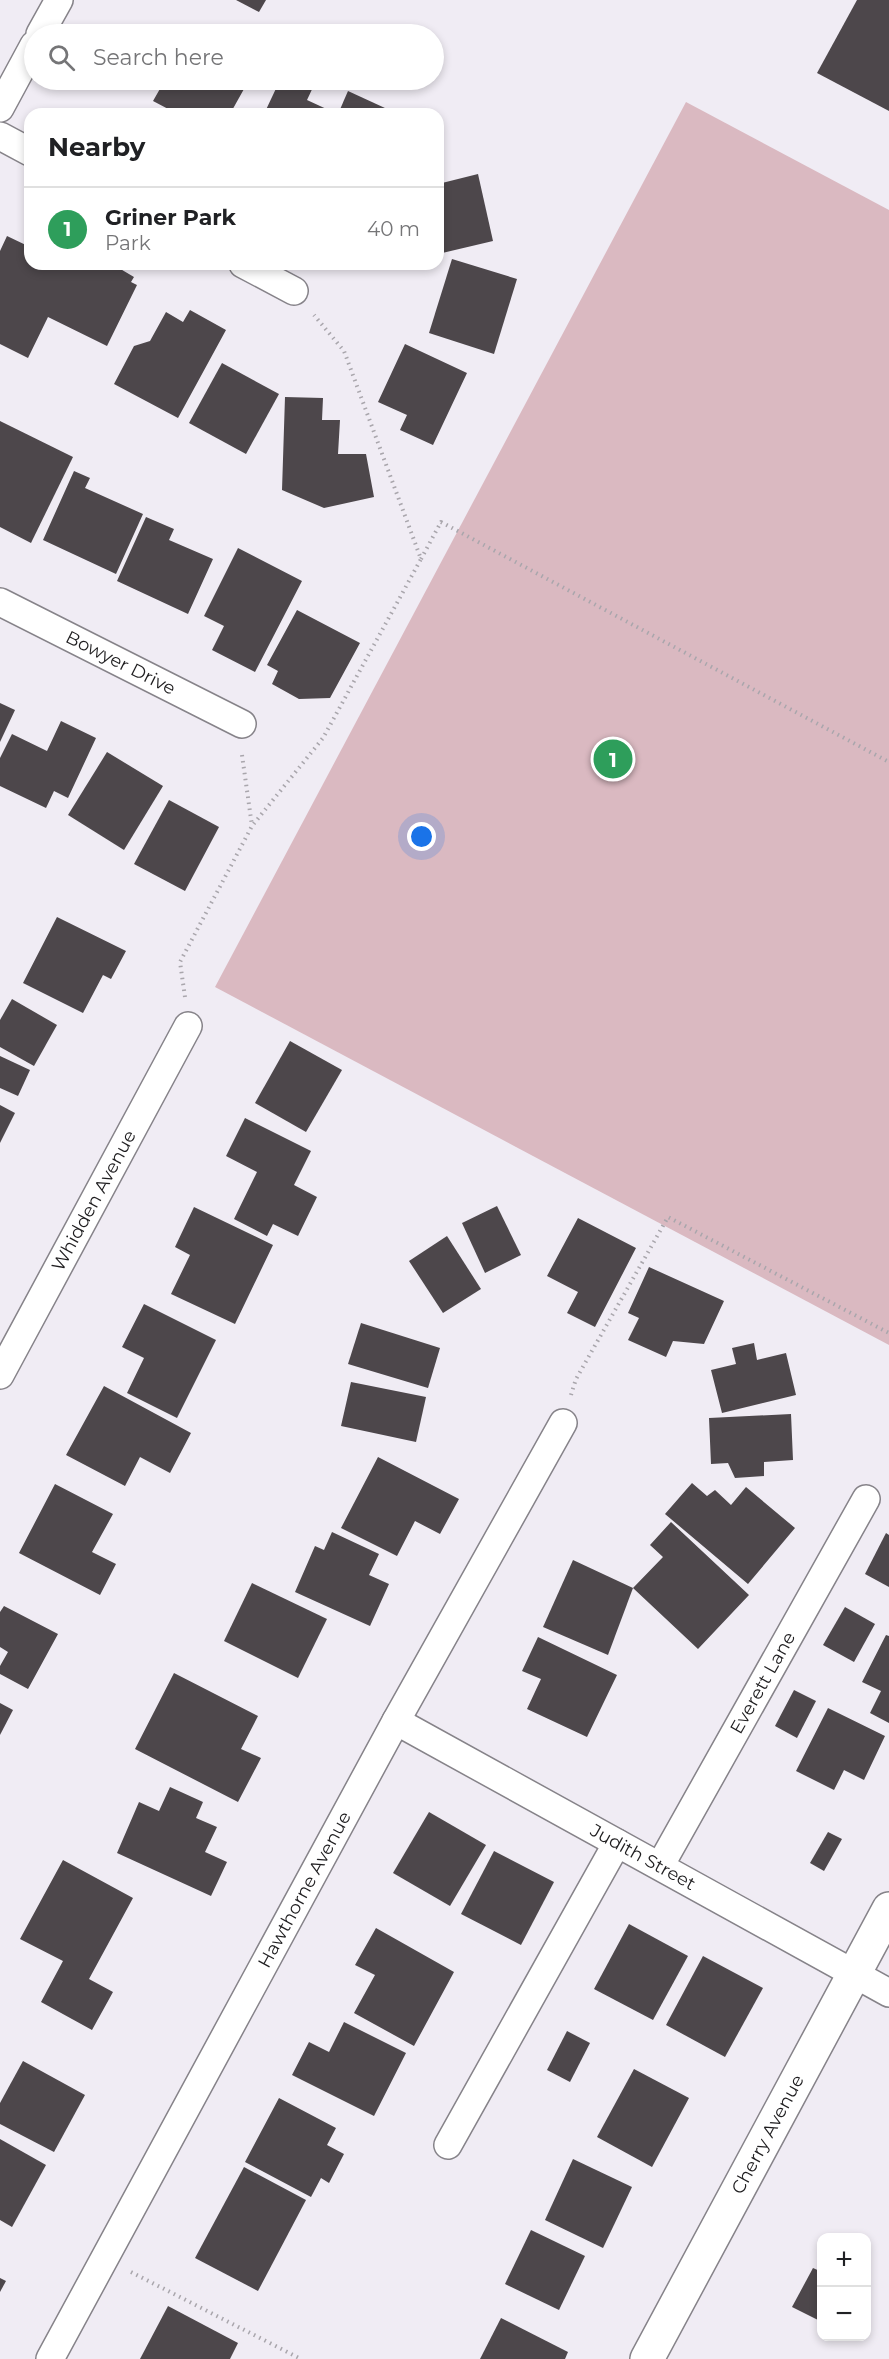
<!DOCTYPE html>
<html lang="en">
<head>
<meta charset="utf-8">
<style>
	:root { --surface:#fff; --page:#f6f6f6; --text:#202124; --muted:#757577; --line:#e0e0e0; --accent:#0b8043 }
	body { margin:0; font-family:Montserrat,sans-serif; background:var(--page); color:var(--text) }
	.controls { position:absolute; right:18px; bottom:18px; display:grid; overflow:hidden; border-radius:12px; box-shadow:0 3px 9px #0003 }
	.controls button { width:54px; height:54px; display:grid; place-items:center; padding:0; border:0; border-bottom:2px solid var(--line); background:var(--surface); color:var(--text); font:30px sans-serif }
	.you { position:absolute; left:422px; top:837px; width:21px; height:21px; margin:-15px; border:4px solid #fff; border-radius:50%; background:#1a73e8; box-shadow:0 0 0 9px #1a73e833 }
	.badge { display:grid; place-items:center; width:39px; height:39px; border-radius:50%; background:var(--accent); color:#fff; font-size:20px; font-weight:700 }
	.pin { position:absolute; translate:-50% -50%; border:3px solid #fff; box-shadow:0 2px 6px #0006 }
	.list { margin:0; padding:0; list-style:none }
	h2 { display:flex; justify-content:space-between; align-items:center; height:78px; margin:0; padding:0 24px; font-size:26px }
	h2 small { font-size:20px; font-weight:400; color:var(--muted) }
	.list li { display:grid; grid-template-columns:39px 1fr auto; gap:18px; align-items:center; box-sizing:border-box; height:84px; padding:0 24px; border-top:2px solid var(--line) }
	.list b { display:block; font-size:22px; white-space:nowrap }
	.list p { margin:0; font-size:20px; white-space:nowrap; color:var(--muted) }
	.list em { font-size:20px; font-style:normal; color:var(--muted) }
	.icon { flex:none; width:33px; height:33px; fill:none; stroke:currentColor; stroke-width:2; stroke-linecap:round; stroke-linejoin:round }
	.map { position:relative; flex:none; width:889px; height:2359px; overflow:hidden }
	.search { position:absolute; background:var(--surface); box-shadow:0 3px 9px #0003; left:24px; top:24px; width:420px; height:66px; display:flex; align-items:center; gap:15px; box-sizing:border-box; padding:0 21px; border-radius:33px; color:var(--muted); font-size:22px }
	.panel { position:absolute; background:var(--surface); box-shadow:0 3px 9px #0003; left:24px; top:108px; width:420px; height:162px; border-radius:18px }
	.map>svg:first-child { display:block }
</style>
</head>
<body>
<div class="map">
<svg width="889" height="2359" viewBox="0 0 889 2359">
	<rect width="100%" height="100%" fill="#f0ecf4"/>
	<!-- green -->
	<polygon fill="#dab9c1" points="686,102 889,210 889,1345 215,987"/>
	<!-- building -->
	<g fill="#4d474b">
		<polygon points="236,0 266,0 259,12"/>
		<polygon points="857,0 889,0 889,111 817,73"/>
		<polygon points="192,29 202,34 189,34"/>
		<polygon points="165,80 249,80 230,114 170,114 172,111 153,101"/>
		<polygon points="280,80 309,80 315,83 307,100 333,112 332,114 264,114"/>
		<polygon points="348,91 398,114 338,114"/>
		<polygon points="478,174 493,241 438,254 438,184"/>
		<polygon points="7,236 30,247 30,264 112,264 134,277 131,282 137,285 107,346 48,317 28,358 0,344 0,251"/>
		<polygon points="452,259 517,279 494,354 429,333"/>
		<polygon points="190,310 226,330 178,418 114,384 134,346 150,341 166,312 183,322"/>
		<polygon points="405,344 467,373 433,445 400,430 407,415 378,402"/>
		<polygon points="222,363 279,394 246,454 189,423"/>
		<polygon points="285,397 323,398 322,420 340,420 338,454 366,454 374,497 324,508 282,490"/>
		<polygon points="0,421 73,457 31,543 0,527"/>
		<polygon points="74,471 90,478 85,488 143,514 116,574 43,540"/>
		<polygon points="146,517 174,529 169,540 213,559 188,614 117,581"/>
		<polygon points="238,548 302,581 255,672 212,650 224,626 204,616"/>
		<polygon points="297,610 360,643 330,698 299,699 272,684 278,671 267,665"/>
		<polygon points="0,703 15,710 0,742"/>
		<polygon points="61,721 96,738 68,798 54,791 46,808 0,786 0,758 12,734 47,751"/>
		<polygon points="107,752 163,786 124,850 68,815"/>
		<polygon points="169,800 219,827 185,891 134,864"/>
		<polygon points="57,917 126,951 111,979 103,975 83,1013 23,983"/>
		<polygon points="12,999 57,1025 34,1066 0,1047 0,1020"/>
		<polygon points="290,1041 342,1070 306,1132 255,1103"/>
		<polygon points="0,1056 30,1070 18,1096 0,1088"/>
		<polygon points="0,1105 15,1113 0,1143"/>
		<polygon points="245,1118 311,1151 294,1185 317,1197 298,1236 273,1224 267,1236 234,1219 257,1172 226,1156"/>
		<polygon points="497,1206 521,1255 485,1273 462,1223"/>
		<polygon points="194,1207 273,1245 235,1324 171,1294 190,1255 175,1247"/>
		<polygon points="578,1218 636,1248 595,1327 567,1313 578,1292 547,1276"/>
		<polygon points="447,1236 481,1289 443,1313 409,1261"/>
		<polygon points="649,1267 724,1301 704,1344 673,1341 666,1357 628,1340 639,1318 628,1313"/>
		<polygon points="144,1304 216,1340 177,1418 127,1393 144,1358 122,1347"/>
		<polygon points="361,1323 440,1348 428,1388 348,1364"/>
		<polygon points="754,1343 757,1360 786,1353 796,1395 722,1413 711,1370 736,1364 732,1348"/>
		<polygon points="351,1382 426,1397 416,1442 341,1426"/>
		<polygon points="104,1386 191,1433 170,1473 140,1457 125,1486 66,1455"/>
		<polygon points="791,1414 793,1460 764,1462 764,1476 735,1478 728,1463 711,1464 709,1418"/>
		<polygon points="378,1457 459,1499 440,1534 415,1521 397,1556 341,1528"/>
		<polygon points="692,1483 707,1496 715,1490 731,1505 746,1487 795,1528 748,1584 665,1514"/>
		<polygon points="55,1484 113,1514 92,1552 116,1564 100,1595 19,1553"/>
		<polygon points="671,1522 749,1595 698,1649 633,1588 663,1557 650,1545"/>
		<polygon points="332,1532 379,1554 369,1575 389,1584 370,1626 295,1592 315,1546 324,1550"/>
		<polygon points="886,1533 889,1535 889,1587 865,1574"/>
		<polygon points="573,1560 633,1588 608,1655 543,1627"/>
		<polygon points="252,1583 327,1619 298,1678 224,1641"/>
		<polygon points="4,1606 58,1634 28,1689 0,1674 0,1666 8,1652 0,1647 0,1612"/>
		<polygon points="845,1607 875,1624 854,1662 823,1645"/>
		<polygon points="886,1635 889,1636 889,1723 870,1713 881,1691 862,1682"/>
		<polygon points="538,1637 617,1675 587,1737 527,1709 541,1679 522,1671"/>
		<polygon points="174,1673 258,1716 241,1749 261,1758 238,1802 135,1749"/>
		<polygon points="794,1690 816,1701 797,1738 775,1726"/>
		<polygon points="0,1703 13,1710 0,1735"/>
		<polygon points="828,1708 885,1736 864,1780 844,1770 834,1790 796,1771"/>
		<polygon points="170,1787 203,1802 196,1818 217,1827 205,1852 227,1862 211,1896 117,1853 139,1802 159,1811"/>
		<polygon points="429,1812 486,1845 450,1906 393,1873"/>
		<polygon points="828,1832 842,1839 824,1871 810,1863"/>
		<polygon points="494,1851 554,1882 521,1945 461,1914"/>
		<polygon points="63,1860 133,1898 89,1979 113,1992 92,2030 41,2002 63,1961 20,1939"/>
		<polygon points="629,1924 688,1956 653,2020 594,1989"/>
		<polygon points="376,1928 454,1972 414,2046 354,2013 375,1975 355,1965"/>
		<polygon points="703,1956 763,1988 725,2057 666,2025"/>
		<polygon points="344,2022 406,2053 374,2116 292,2075 309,2042 329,2052"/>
		<polygon points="567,2031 590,2043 570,2082 547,2070"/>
		<polygon points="23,2061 85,2095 54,2152 0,2124 0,2103"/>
		<polygon points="634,2069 689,2098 652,2167 597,2137"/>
		<polygon points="279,2098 336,2128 327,2145 344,2154 329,2183 321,2178 311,2197 245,2162"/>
		<polygon points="0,2139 46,2165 12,2227 0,2220"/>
		<polygon points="573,2159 632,2187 603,2248 545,2220"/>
		<polygon points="244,2167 306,2200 258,2291 195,2258"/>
		<polygon points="531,2230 585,2256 559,2310 505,2284"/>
		<polygon points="813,2268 822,2272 822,2322 792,2307"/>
		<polygon points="0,2278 6,2281 0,2292"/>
		<polygon points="168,2306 238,2343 230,2359 140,2359"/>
		<polygon points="501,2318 568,2352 565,2359 480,2359"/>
	</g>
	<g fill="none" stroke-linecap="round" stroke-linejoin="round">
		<defs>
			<g id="street">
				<polyline points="40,34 59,0"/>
				<polyline points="0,108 34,45"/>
				<polyline points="0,136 30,152"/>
				<polyline points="243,264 294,291"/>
				<path id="s1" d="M0 602 242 724"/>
				<path id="s2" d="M0 1375 188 1026"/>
				<path id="s3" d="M396 1721 889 1993"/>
				<path id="s4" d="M660 1866 866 1499"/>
				<polyline points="448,2145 617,1843"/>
				<path id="s5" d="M50 2359 396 1721 563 1423"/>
			</g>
			<g id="secondary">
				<path id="s6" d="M647 2359 889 1909"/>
			</g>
		</defs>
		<!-- street casing -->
		<use href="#street" stroke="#868389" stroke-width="30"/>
		<!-- secondary casing -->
		<use href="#secondary" stroke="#868389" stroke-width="36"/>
		<!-- path -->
		<g stroke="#a9a6ac" stroke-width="4" stroke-dasharray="1.5 4.5" stroke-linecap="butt">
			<polyline points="421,559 441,522 889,762"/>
			<polyline points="242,755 252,826"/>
			<polyline points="185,997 180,962 252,826 323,738 421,559 344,351 314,315"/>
			<polyline points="571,1395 576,1379 668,1217 889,1333"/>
			<polyline points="131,2272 301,2359"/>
		</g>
		<!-- street -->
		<use href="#street" stroke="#fff" stroke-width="27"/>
		<!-- secondary -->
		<use href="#secondary" stroke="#fff" stroke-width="33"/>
	</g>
	<g text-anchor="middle" stroke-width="6" stroke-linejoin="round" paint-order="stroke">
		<!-- street labels -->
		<g font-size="18" fill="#1e1d1f" stroke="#fff">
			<text dy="6" stroke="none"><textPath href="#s1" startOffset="135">Bowyer Drive</textPath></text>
			<text dy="6" stroke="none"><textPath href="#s2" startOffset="198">Whidden Avenue</textPath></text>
			<text dy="6" stroke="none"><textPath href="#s4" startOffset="210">Everett Lane</textPath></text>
			<text dy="6" stroke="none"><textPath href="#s3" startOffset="282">Judith Street</textPath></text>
			<text dy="6" stroke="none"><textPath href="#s5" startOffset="534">Hawthorne Avenue</textPath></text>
			<text dy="6" stroke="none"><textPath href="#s6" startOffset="255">Cherry Avenue</textPath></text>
		</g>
	</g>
</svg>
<div class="controls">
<button>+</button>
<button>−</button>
</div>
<div class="you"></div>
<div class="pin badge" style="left:613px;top:759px;background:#2e9e5b">1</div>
<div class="search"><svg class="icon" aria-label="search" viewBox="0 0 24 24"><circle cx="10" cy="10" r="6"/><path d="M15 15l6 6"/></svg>Search here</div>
<section class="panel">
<h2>Nearby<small></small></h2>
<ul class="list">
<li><span class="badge" style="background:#2e9e5b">1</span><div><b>Griner Park</b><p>Park</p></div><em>40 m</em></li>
</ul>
</section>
</div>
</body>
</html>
